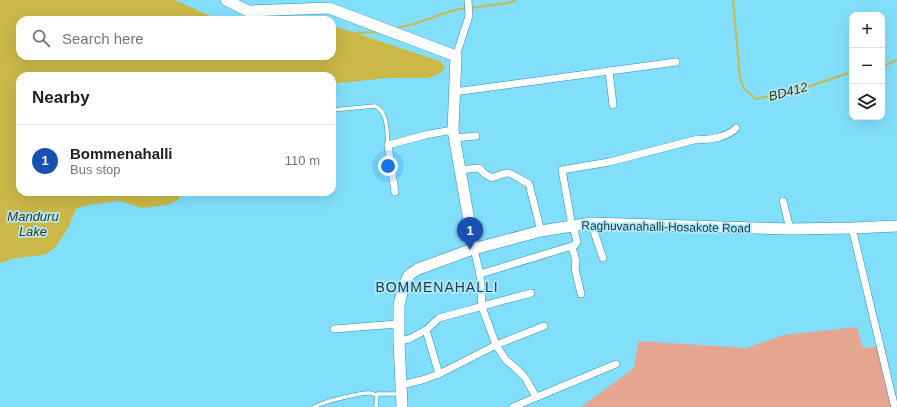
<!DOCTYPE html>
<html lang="en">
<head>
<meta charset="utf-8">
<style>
	:root { --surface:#fff; --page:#f6f6f6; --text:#202124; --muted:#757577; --line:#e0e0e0; --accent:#d93025 }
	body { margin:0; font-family:Arial,sans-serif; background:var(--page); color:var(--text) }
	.controls { position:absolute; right:12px; top:12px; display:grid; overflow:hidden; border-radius:8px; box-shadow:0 4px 16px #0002 }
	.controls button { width:36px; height:36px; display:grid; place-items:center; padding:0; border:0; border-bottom:1px solid var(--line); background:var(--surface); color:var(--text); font:20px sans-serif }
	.you { position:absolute; left:388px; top:166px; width:14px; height:14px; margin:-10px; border:3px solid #fff; border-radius:50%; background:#1a73e8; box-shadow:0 0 0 6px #1a73e833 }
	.badge { display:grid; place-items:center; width:26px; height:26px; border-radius:50%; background:var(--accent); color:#fff; font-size:13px; font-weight:700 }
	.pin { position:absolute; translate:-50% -33px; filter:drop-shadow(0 1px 2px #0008) }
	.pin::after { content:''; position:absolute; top:21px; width:14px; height:12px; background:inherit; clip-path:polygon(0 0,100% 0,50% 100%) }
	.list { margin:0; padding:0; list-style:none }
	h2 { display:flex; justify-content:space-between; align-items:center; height:52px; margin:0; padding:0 16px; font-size:17px }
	h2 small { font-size:13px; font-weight:400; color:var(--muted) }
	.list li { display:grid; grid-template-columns:26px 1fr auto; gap:12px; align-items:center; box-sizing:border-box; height:72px; padding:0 16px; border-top:1px solid var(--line) }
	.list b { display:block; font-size:15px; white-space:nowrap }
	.list p { margin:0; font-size:13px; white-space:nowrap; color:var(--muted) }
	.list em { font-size:13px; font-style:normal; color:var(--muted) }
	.icon { flex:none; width:22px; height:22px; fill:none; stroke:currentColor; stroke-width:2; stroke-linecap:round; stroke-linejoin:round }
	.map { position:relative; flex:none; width:897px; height:407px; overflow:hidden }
	.search { position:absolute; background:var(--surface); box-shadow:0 4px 16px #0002; left:16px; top:16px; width:320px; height:44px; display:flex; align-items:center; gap:10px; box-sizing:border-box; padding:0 14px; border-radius:12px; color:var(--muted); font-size:15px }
	.panel { position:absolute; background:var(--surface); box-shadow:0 4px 16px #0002; left:16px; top:72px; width:320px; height:124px; border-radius:12px }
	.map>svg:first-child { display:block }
</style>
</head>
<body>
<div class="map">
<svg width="897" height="407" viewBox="0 0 897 407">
	<rect width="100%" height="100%" fill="#82dffc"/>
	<!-- green -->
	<polygon fill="#e4a691" points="857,327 863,348 885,346 897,407 581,407 634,368 638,341 746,348 784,335"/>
	<!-- water -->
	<polygon fill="#cbb849" points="0,0 175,0 219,20 20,20 20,56 332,56 332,27 337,27 440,61 445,67 441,73 428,78 387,78 332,84 332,76 20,76 20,192 184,192 178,200 167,205 142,208 119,201 88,205 76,209 68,228 55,248 44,255 16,258 0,263"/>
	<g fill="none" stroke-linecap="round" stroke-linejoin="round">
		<!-- stream -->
		<g stroke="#cbb849" stroke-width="2">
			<polyline points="733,0 740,77 744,89 756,99 798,90 852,72"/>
			<polyline points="396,28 414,24 454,10 508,3 516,0"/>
			<polyline points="354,33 379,32"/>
			<polyline points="882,67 897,60"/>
		</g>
		<defs>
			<g id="service">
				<path d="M332 110 375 106C388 111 387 133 388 145"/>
				<path d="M314 407C323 402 361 392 370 393 372 393 374 394 376 395"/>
				<polyline points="376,407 377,394 401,394"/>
			</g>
			<g id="minor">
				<polyline points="456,56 469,16 468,0"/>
				<polyline points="609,71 613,105"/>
				<polyline points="454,92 676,62"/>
				<polyline points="454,138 476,136"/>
				<path d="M459 170 479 168 485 174 492 178C497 176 503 173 508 173 511 173 525 182 529 184L541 231"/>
				<polyline points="395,192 388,145 425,135 453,130"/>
				<polyline points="783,201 790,229"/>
				<polyline points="591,223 603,258"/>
				<path d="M572 226 562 170 609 162 698 139C708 141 730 136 736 128"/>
				<polyline points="852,228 894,404"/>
				<polyline points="572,247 576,261 575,269 581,294"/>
				<polyline points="474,249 480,274 482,307 496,345 506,360 520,372 526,379 536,397"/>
				<polyline points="480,274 575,245 577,242 573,225"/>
				<polyline points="334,329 398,324"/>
				<polyline points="426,330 439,374"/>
				<polyline points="399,341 409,339 426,330 439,318 531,293"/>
				<polyline points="401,385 422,380 439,374 496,345 544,326"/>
				<polyline points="513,407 616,364"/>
			</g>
			<g id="secondary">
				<polyline points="226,0 248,11 329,8 456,56 453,130 474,249"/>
				<polyline points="402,407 399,341 399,305 404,285 409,275 418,269 470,250 541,231 591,223 790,229 852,228 897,226"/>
			</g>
		</defs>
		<!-- service casing -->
		<use href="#service" stroke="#2b90ab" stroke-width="4.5"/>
		<!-- minor casing -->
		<use href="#minor" stroke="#2b90ab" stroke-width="8"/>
		<!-- secondary casing -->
		<use href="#secondary" stroke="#2b90ab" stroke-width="12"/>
		<!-- service -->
		<use href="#service" stroke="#fff" stroke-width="3.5"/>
		<!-- minor -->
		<use href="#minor" stroke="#fff" stroke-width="7"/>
		<!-- secondary -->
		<use href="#secondary" stroke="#fff" stroke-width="11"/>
	</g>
	<g text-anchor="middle" stroke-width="3.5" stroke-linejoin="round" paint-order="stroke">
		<!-- street labels -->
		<g font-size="12" fill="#153d49" stroke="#b2e7f8">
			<text transform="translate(666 227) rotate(1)" y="4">Raghuvanahalli-Hosakote Road</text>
		</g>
		<!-- water labels -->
		<g font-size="13" font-style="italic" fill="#413909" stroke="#b2e7f8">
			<text transform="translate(788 91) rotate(-15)" y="5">BD412</text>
			<text x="33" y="221">Manduru<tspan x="33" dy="15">Lake</tspan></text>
		</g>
		<!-- quarter labels -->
		<g font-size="14" letter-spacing="1" fill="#153d49" stroke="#b2e7f8">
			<text x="437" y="292">BOMMENAHALLI</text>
		</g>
	</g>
</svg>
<div class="controls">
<button>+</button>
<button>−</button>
<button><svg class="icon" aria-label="layers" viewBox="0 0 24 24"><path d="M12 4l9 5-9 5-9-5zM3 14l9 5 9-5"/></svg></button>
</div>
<div class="you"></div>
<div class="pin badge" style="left:470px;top:250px;background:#1a4fb4">1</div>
<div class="search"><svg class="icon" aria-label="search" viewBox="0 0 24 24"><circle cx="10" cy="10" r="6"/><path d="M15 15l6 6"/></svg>Search here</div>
<section class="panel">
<h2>Nearby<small></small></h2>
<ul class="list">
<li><span class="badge" style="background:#1a4fb4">1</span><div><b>Bommenahalli</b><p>Bus stop</p></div><em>110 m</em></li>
</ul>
</section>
</div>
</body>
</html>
